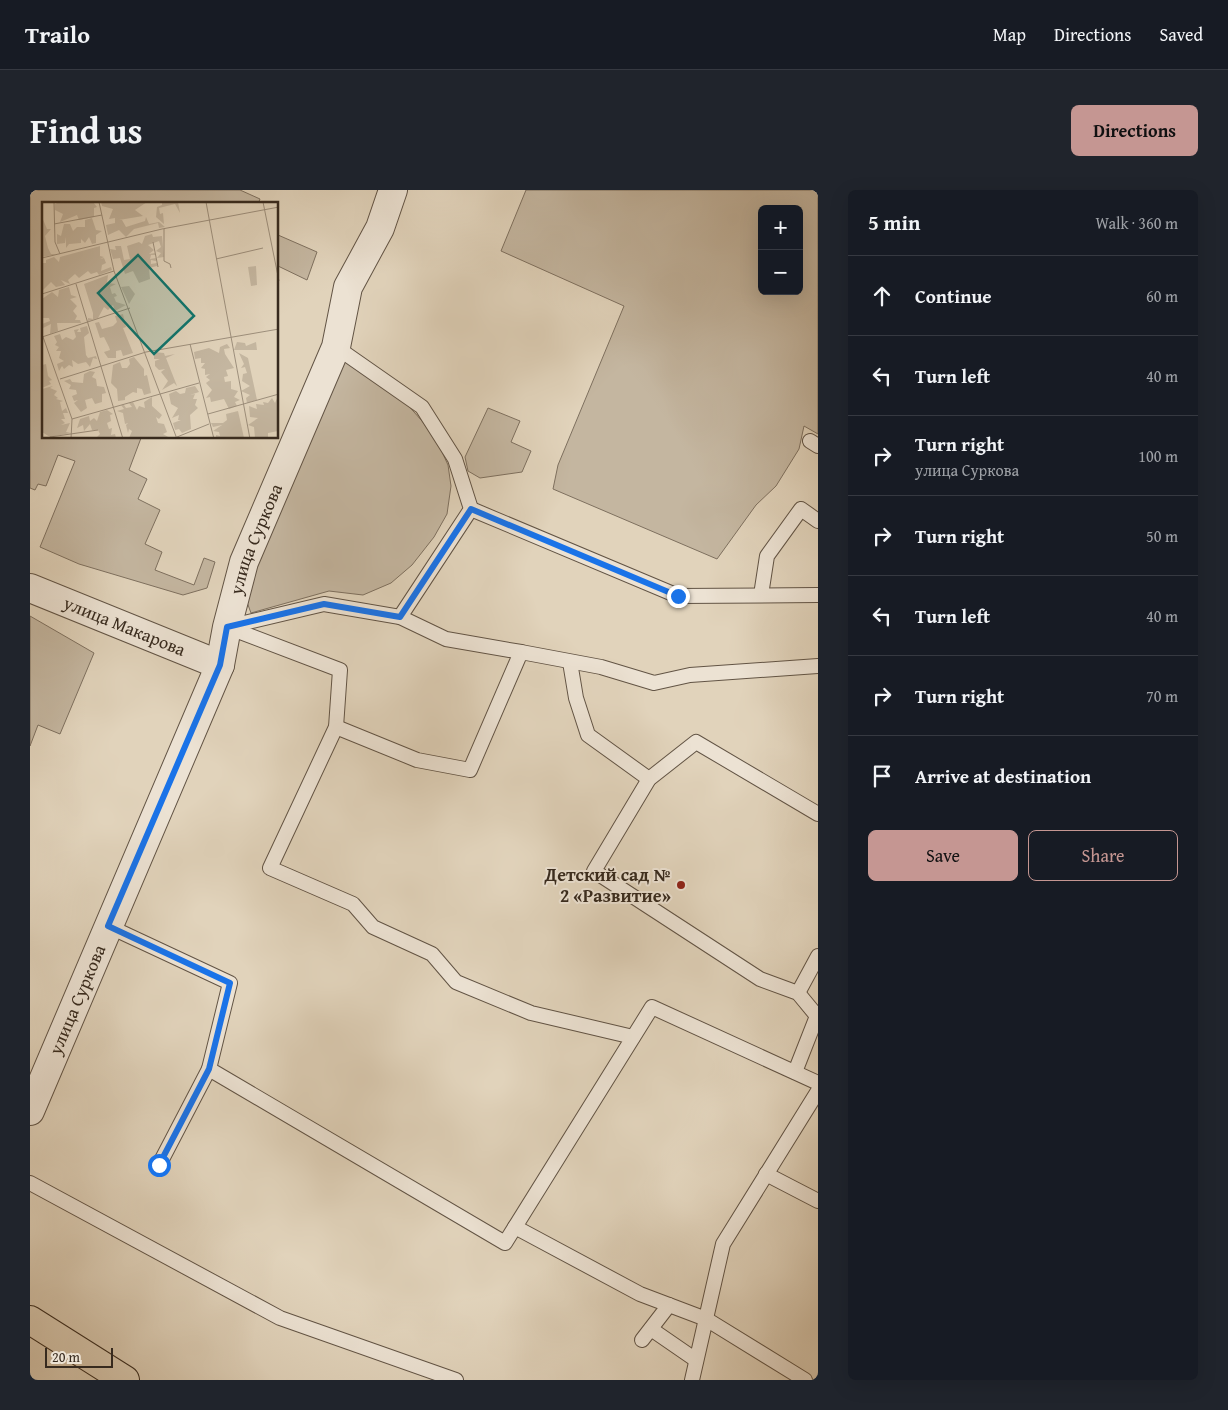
<!DOCTYPE html>
<meta charset="utf-8">
<style>
:root{--surface:#171b24;--page:#20242c;--text:#f1f3f6;--muted:#9ea1a6;--line:#363941;--accent:#c59692}
body{margin:0;font-family:"Gentium Book Plus",serif;background:var(--page);color:var(--text)}
.controls{position:absolute;right:15px;top:15px;display:grid;overflow:hidden;border-radius:8px;box-shadow:0 5px 20px #0002}
.controls button{width:45px;height:45px;display:grid;place-items:center;padding:0;border:0;border-bottom:1px solid var(--line);background:var(--surface);color:var(--text);font:25px sans-serif}
.scale{position:absolute;left:15px;bottom:12px;width:68px;box-sizing:border-box;padding-left:5px;border:2px solid #372a1e;border-top:0;font-size:14px;line-height:18px;white-space:nowrap;color:#372a1e;-webkit-text-stroke:4px #ece2d3;paint-order:stroke}
.stop{position:absolute;width:15px;height:15px;margin:-11px;border:4px solid #1a73e8;border-radius:50%;background:#fff}
.stop.end{background:#1a73e8;border-color:#fff;box-shadow:0 1px 5px #0008}
.list{margin:0;padding:0;list-style:none}
h2{display:flex;justify-content:space-between;align-items:center;height:65px;margin:0;padding:0 20px;font-size:21px}
h2 small{font-size:16px;font-weight:400;color:var(--muted)}
.list li{display:grid;grid-template-columns:32px 1fr auto;gap:15px;align-items:center;box-sizing:border-box;height:80px;padding:0 20px;border-top:1px solid var(--line)}
.list b{display:block;font-size:19px;white-space:nowrap}
.list p{margin:0;font-size:16px;white-space:nowrap;color:var(--muted)}
.list em{font-size:16px;font-style:normal;color:var(--muted)}
.actions{display:flex;gap:10px;padding:15px 20px}
.actions a{flex:1;padding:11px 0;border:1px solid var(--accent);border-radius:8px;text-align:center;font-size:18px;color:var(--accent)}
.actions .main{background:var(--accent);color:#111}
.icon{flex:none;width:28px;height:28px;fill:none;stroke:currentColor;stroke-width:2;stroke-linecap:round;stroke-linejoin:round}
.map{position:relative;flex:none;width:788px;height:1190px;overflow:hidden;border-radius:8px}
header{display:flex;align-items:center;gap:30px;box-sizing:border-box;height:70px;padding:0 25px;background:var(--surface);border-bottom:1px solid var(--line)}
header strong{font-size:24px}
nav{display:flex;gap:28px;margin-inline-start:auto;font-size:18px}
.intro{display:flex;align-items:center;justify-content:space-between;box-sizing:border-box;height:120px;padding:0 30px}
h1{margin:0;font-size:35px}
.button{padding:12px 22px;border-radius:8px;background:var(--accent);color:#111;font-size:18px;font-weight:700}
main{display:flex;gap:30px;padding:0 30px}
aside{flex:1;background:var(--surface);border-radius:8px;box-shadow:0 5px 20px #0002}
.map>svg:first-child{display:block}
.green{fill:#c4b6a0;stroke:#7e705f;fill-rule:evenodd}
.lines{fill:none;stroke-linecap:round;stroke-linejoin:round}
.lane-casing{stroke:#625445;stroke-width:16}
.street-casing{stroke:#625445;stroke-width:30}
.primary-casing{stroke:#372a1e;stroke-width:30}
.lane{stroke:#ece2d3;stroke-width:14}
.street{stroke:#ece2d3;stroke-width:28}
.primary{stroke:#e1d3bb;stroke-width:28}
.route{stroke:#1a73e8;stroke-width:6}
.poi-dot{fill:#8f2418;stroke:#ece2d3;stroke-width:2}
.labels{text-anchor:middle;stroke-width:4;stroke-linejoin:round;paint-order:stroke}
.street-label{font-size:18px;fill:#372a1e;stroke:#ece2d3}
.poi-label{font-size:18px;font-weight:bold;fill:#372a1e;stroke:#ece2d3;text-anchor:end}
.inset-road{fill:none;stroke:#9d8f7c;stroke-width:1}
.view{fill:#0f766e;fill-opacity:0.15;stroke:#0f766e;stroke-width:2.5}
.inset-edge{fill:none;stroke:#372a1e;stroke-width:2.5}
</style>
<header>
<strong>Trailo</strong>
<nav><a>Map</a><a>Directions</a><a>Saved</a></nav>
</header>
<div class="intro"><h1>Find us</h1><a class="button">Directions</a></div>
<main>
<div class="map">
<svg width="788" height="1190" viewBox="0 0 788 1190">
<rect width="100%" height="100%" fill="#e1d3bb"/>
<filter id="stains"><feTurbulence type="fractalNoise" baseFrequency=".004" numOctaves="4"/><feColorMatrix values="0 0 0 0 .2 0 0 0 0 .09 0 0 0 0 .02 0 0 0 .5 -.17"/></filter>
<radialGradient id="worn" r=".72"><stop offset=".6" stop-color="#630" stop-opacity="0"/><stop offset="1" stop-color="#630" stop-opacity=".3"/></radialGradient>
<g class="green">
<path d="M0 0H210L230 9 228 14H14V248H111L99 280 117 289 108 309 130 320 115 354 132 362 125 380 164 395 174 368 185 372 177 398 153 405 49 374 10 357 45 271 28 265 16 296 8 294 5 300 0 298Z"/>
<path d="M496 0H788V244L774 236 769 259 746 296 726 315 687 369 523 299 528 275 594 116 471 61ZM732 19H769V101H732Z"/>
<path d="M248 45 287 62 277 90 248 76Z"/>
<path d="M317 171 376 213 392 231 408 253 418 275 421 296 417 324 404 347 382 375 361 393 333 405 299 401 221 423 214 404 305 174Z"/>
<path d="M458 218 490 231 481 252 501 261 492 282 450 288 438 281 435 267Z"/>
<path d="M0 426 64 463 30 544 8 535 0 556Z"/>
</g>
<g class="lines">
<defs>
<g id="lane">
<path d="M306 157 392 217 425 269 441 319 370 427"/>
<path d="M780 251 788 256"/>
<path d="M441 319 648 406 788 405"/>
<path d="M731 405 737 366 771 319 788 331"/>
<path d="M197 437 310 480 306 537 240 678 323 714 343 737 402 764 426 792 501 823 603 847"/>
<path d="M197 437 294 414 370 427 416 449 491 462"/>
<path d="M540 472 546 508 558 545 619 589"/>
<path d="M306 537 387 570 440 580 491 462 571 477 624 493 660 485 788 476"/>
<path d="M78 736 200 793 179 879 475 1053 622 817 788 893"/>
<path d="M768 803 788 766"/>
<path d="M765 882 787 826 768 803 730 789 564 681 619 589 666 552 788 624"/>
<path d="M129 975 179 879"/>
<path d="M736 984 788 1011"/>
<path d="M0 993 250 1128 426 1190"/>
<path d="M485 1037 610 1104 676 1129 775 1190"/>
<path d="M621 1139 666 1170"/>
<path d="M612 1150 639 1115"/>
<path d="M662 1190 693 1054 788 901"/>
</g>
<g id="street">
<path id="s1" d="M0 398 190 475"/>
<path id="s2" d="M0 921 190 475 197 437 214 372 306 157 318 97 350 38 363 0"/>
</g>
<path id="primary" d="M0 1130 95 1190"/>
</defs>
<use href="#lane" class="lane-casing"/>
<use href="#street" class="street-casing"/>
<use href="#primary" class="primary-casing"/>
<use href="#lane" class="lane"/>
<use href="#street" class="street"/>
<use href="#primary" class="primary"/>
</g>
<g class="lines">
<path class="route" d="M129 975 179 879 200 793 78 736 190 475 197 437 294 414 370 427 441 319 648 406"/>
</g>
<circle class="poi-dot" cx="651" cy="695" r="5"/>
<g class="labels">
<g class="street-label">
<text dy="6" stroke="none"><textPath href="#s2" startOffset="616">улица Суркова</textPath></text>
<text dy="6" stroke="none"><textPath href="#s1" startOffset="102">улица Макарова</textPath></text>
<text dy="6" stroke="none"><textPath href="#s2" startOffset="121">улица Суркова</textPath></text>
</g>
<g class="poi-label">
<text x="641" y="691">Детский сад №<tspan x="641" dy="21">2 «Развитие»</tspan></text>
</g>
</g>
<g transform="translate(12 12)">
<rect width="236" height="236" fill="#e1d3bb"/>
<path d="M17 0H51L55 5 52 6V15L37 18 35 13 18 20 21 12 13 8V2ZM59 0H105L93 8 101 14 77 18H80L84 25 103 19 104 15 107 22 117 20 123 25 117 26 116 21 92 27 84 35 77 28 66 33 64 23 73 21V16L67 17 71 7 60 4ZM120 0H136L138 11 133 2 117 6 118 12 121 11 122 22 114 15 115 5 120 3ZM0 15 5 27H9L3 34 6 46 9 52H15L0 55ZM50 16 54 28 60 29 54 33V41L50 42 47 35 43 41 39 37V41L27 42 24 46V35L23 41 15 42V32L19 34 22 22H28L31 29 35 25H43V18ZM110 32 111 35 120 34 122 55 115 56 119 51 114 49 119 45 117 39 106 43 112 48 107 52 113 51V53H109L108 57 114 56V59L109 58V62L115 61V64L107 66 108 77 97 81 91 69 83 72 78 56 71 57 68 47 74 48 73 44H79L82 58 88 57 85 44 97 40 100 42 103 34ZM58 44V54L62 55 58 57 62 56 64 61 60 63 59 69 69 65 70 68 57 73 55 70 49 72 46 69 37 76 33 72 26 78 28 82 19 78 23 83 14 85 9 80 0 89V61H4V58L12 55 17 60 18 55ZM214 64 215 83 209 84 206 65ZM66 73 65 81 74 82 68 85 70 92 73 91 75 94 72 95 74 100 84 103 73 109 71 103 66 108 62 105 56 116 46 119V116L51 117V111L42 82ZM87 84 93 92 87 102 79 85ZM27 85 29 93 35 95 28 97 35 104 31 109 35 114 33 118H38L39 121H15L16 129 8 132 9 122 1 126 0 122 8 119 7 116H1L0 97 10 90 16 95 17 88ZM81 112 84 125 81 126 91 151 81 154 79 148 74 149V156H66L62 150 68 148 67 145 62 135 58 136 53 121 57 120 60 127 71 124 75 120 73 114ZM45 124 47 131 42 135 44 153 46 156 54 154 55 157 51 156 48 165 44 160 36 162 30 158 31 165 27 163 22 167 20 164 17 169 15 162 22 159 17 156 19 149H14L17 145 13 143 15 140 12 134 18 132 20 138 24 135 31 138 34 135 32 128 37 127 35 130H39L38 126ZM195 140 203 141 204 144 214 140 215 148H192ZM185 142 188 146 182 147 183 152 192 166 184 168 186 174 182 175 183 180 189 179V187L196 189 192 195 198 198 193 200 195 204 187 207 182 197 169 200 168 195 164 196 170 188 164 181 168 178 164 175 168 172 163 173V167L159 166 163 161H159V156L153 157 152 150 167 146 177 151 178 145ZM112 150 122 151 123 154 133 152 124 156 135 184 132 181 120 188 126 179 119 170 123 167 117 168 113 164V159L118 157H112ZM197 151 206 156 215 198 205 201 204 196 208 193 199 189 208 184 200 179 201 172 205 171 203 165 199 166 202 162ZM92 155 102 167V174L105 173 109 191 102 193 100 187 95 186V191L91 190 83 195V198L76 199 75 187 69 181 71 163 78 160 80 166H85L88 162 87 157ZM4 162 6 174 10 178 7 179 9 182 0 186V163ZM48 169 53 170 50 175 54 177 55 184 62 185 64 191 60 192V200L53 202 50 196 43 198 45 206 39 210 32 201 36 198 32 199 30 194 35 192 34 188 27 187 29 183 22 179 28 177 30 180 41 181 42 172ZM11 184 8 186 15 189 12 193 16 196 14 197 21 199 18 200 20 209 24 206 26 211H21L23 217H19L23 221 19 223 28 221 24 230 29 231 8 235 0 230V187ZM153 184 157 190 148 193 153 192 151 197H155L153 203 156 206 148 213 149 227 140 231 137 227 133 228 131 221 139 218H136L137 213 130 216 136 206 129 202 127 192 134 189 138 192 143 191 144 186ZM236 194V229L226 231V236H213L212 225 206 223 216 216 208 215 207 204 215 207 214 202 222 203 221 200 226 201 230 196 233 201ZM110 195V204L120 213 117 217 114 215 116 221 122 222 125 230 121 232 128 236H87L90 229 87 227 86 231 84 223 86 221 83 222 81 211 75 209 82 207 79 203H82L84 206 90 205 87 201 91 200 95 208 97 204 103 206 102 200ZM65 208 71 212 68 213 69 219 65 221 67 227 70 226 69 233 73 232 74 236H54L58 232 56 228H50L48 222 42 229 41 223 35 226 38 217 47 214 48 219 52 216 55 219 58 210ZM196 209 202 236H174V233L178 234 177 230 171 229 180 223 171 225 169 221H181L185 218 184 212Z" fill="#c4b6a0"/>
<path class="inset-road" d="M12 0 13 40 18 52M57 0 72 69 135 237M164 0 208 237M221 0 237 79M12 22 60 13M122 27V59L128 62 129 66M111 40 116 65M0 56 120 27 237 5M174 57 221 46M34 82 81 237M0 92 72 69M0 132 30 217 29 237M0 135 88 106M148 142 172 237M18 177 104 150 237 127M166 212 237 192M30 217 157 181M8 235 56 228M135 235 167 222"/>
<path class="view" d="M96 53 152 114 112 152 56 91Z"/>
<rect width="236" height="236" class="inset-edge"/>
</g>
<rect width="100%" height="100%" filter="url(#stains)"/>
<rect width="100%" height="100%" fill="url(#worn)"/>
</svg>
<div class="controls">
<button>+</button>
<button>−</button>
</div>
<div class="scale">20 m</div>
<div class="stop" style="left:129px;top:975px"></div>
<div class="stop end" style="left:648px;top:406px"></div>
</div>
<aside>
<h2>5 min<small>Walk · 360 m</small></h2>
<ul class="list">
<li><svg class="icon" aria-label="ahead" viewBox="0 0 24 24"><path d="M12 20V5M6 11l6-6 6 6"/></svg><div><b>Continue</b></div><em>60 m</em></li>
<li><svg class="icon" aria-label="left" viewBox="0 0 24 24"><path d="M17 20v-9H6M10 6l-5 5 5 5"/></svg><div><b>Turn left</b></div><em>40 m</em></li>
<li><svg class="icon" aria-label="right" viewBox="0 0 24 24"><path d="M7 20v-9h11M14 6l5 5-5 5"/></svg><div><b>Turn right</b><p>улица Суркова</p></div><em>100 m</em></li>
<li><svg class="icon" aria-label="right" viewBox="0 0 24 24"><path d="M7 20v-9h11M14 6l5 5-5 5"/></svg><div><b>Turn right</b></div><em>50 m</em></li>
<li><svg class="icon" aria-label="left" viewBox="0 0 24 24"><path d="M17 20v-9H6M10 6l-5 5 5 5"/></svg><div><b>Turn left</b></div><em>40 m</em></li>
<li><svg class="icon" aria-label="right" viewBox="0 0 24 24"><path d="M7 20v-9h11M14 6l5 5-5 5"/></svg><div><b>Turn right</b></div><em>70 m</em></li>
<li><svg class="icon" aria-label="arrive" viewBox="0 0 24 24"><path d="M6 21V4h12l-3 4 3 4H6"/></svg><div><b>Arrive at destination</b></div></li>
</ul>
<div class="actions"><a class="main">Save</a><a>Share</a></div>
</aside>
</main>
